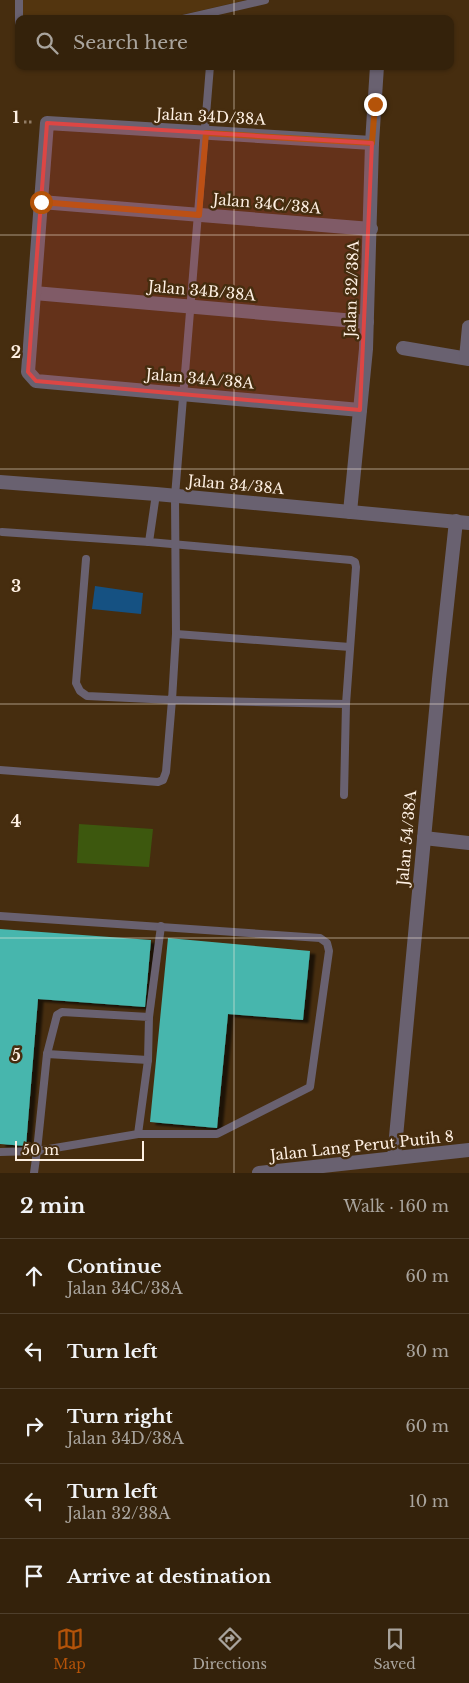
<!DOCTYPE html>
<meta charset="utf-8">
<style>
:root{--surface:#34220b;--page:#3c2a14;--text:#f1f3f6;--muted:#a9a49d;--line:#4e3f2c;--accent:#b45309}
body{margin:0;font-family:"Libre Baskerville",serif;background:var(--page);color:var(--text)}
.scale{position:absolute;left:15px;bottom:12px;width:129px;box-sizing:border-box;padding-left:5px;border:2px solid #fef0e3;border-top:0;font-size:14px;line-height:18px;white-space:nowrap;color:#fef0e3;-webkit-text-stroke:4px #462d0f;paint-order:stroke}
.stop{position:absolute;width:15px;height:15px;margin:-11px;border:4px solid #b45309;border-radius:50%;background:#fff}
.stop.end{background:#b45309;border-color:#fff;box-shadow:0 1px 5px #0008}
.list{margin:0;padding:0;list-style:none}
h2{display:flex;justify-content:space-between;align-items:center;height:65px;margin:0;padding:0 20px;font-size:21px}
h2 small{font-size:16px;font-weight:400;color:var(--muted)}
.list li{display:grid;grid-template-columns:32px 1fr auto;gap:15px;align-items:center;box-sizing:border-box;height:75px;padding:0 20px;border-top:1px solid var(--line)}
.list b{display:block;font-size:19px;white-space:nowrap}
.list p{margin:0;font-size:16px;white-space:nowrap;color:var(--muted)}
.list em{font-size:16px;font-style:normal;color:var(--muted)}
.icon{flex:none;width:28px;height:28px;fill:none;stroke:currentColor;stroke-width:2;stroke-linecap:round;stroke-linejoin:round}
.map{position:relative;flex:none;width:469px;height:1173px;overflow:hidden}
.search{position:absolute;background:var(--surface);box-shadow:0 1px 4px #0004;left:15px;right:15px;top:15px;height:55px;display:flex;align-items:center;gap:12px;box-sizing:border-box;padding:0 18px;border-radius:10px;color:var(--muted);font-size:19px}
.sheet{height:440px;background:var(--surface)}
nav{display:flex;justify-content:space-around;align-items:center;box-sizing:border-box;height:70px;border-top:1px solid var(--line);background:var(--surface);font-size:14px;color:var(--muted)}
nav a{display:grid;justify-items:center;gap:2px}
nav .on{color:var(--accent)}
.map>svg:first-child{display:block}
.built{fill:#53350f}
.green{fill:#3d580e}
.water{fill:#155182}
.building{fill:#47b6ad;filter:url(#shadow)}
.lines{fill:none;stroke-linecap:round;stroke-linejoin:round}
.path{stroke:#917d66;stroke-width:3;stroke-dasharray:2.5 2.5;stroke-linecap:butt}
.service{stroke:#696170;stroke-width:8}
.minor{stroke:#696170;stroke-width:14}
.route{stroke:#b45309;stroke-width:6}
.marked{fill:#dc4644;fill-opacity:0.2;stroke:#dc4644;stroke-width:4;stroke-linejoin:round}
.grid{fill:none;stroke:#fef0e3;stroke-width:1;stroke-opacity:0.55}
.labels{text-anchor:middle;stroke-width:5;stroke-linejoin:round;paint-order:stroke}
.street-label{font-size:15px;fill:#fef0e3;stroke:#462d0f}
.grid-label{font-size:16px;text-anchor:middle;font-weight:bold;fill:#fef0e3;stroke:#462d0f;stroke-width:5;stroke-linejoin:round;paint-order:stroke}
</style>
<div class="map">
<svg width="469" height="1173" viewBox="0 0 469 1173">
<defs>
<filter id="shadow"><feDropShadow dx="5.5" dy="3" stdDeviation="1" flood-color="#0009"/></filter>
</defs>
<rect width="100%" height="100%" fill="#462d0f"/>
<path class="built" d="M23 0H246L164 19H23Z"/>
<path class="green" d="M79 824 153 829 149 867 77 863Z"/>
<path class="water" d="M95 586 143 593 141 614 92 609Z"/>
<g class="building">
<path d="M0 929 151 940 145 1007 38 999 26 1146 0 1144Z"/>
<path d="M168 938 310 951 303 1020 228 1014 217 1128 150 1122Z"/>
</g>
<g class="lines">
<path class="path" d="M24 122H34"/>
<g class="service">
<path d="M183 19 265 0"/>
<path d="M19 38V0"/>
<path d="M156 494 149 542 351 560 355 562 356 567 346 704 344 795"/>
<path d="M2 532 149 542"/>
<path d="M86 559 76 683 80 691 87 696 172 700 176 634 175 496 210 66"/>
<path d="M176 634 350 647"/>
<path d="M0 770 158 782 163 780 166 772 172 700 346 704"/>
<path d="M0 916 320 938 327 943 329 951 310 1087 217 1134H138L37 1151 47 1054 57 1015 62 1012 149 1017 148 1060 138 1134"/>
<path d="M149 1017 161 926"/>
<path d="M47 1054 148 1060"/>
<path d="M0 1152 37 1151 34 1173"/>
</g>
<g class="minor">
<path d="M41 202 371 229"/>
<path d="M34 293 367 322"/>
<path d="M403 348 469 359"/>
<path d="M466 358 469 327"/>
<path d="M360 410 36 381 28 372 47 123 372 143"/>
<path d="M0 482 156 494 469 523"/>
<path d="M350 512 366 349 372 143 377 66"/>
<path d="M424 838 469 843"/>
<path d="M394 1158 439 679 456 521"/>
<path d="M259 1173 469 1150"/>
</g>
</g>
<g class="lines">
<path class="route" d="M41 202 199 215 206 133 372 143 375 104"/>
</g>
<path class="marked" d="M47 123 372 143 360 410 36 381 28 372Z"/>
<path class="grid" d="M234 0V19M234 66V1173M0 235H469M0 469H469M0 704H469M0 938H469"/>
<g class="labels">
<g class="street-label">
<text transform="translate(211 117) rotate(3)" y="5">Jalan 34D/38A</text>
<text transform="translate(267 204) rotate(5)" y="5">Jalan 34C/38A</text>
<text transform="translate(352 289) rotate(-88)" y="5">Jalan 32/38A</text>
<text transform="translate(202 291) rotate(5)" y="5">Jalan 34B/38A</text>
<text transform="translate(200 379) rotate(5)" y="5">Jalan 34A/38A</text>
<text transform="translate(236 485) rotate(5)" y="5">Jalan 34/38A</text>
<text transform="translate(407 838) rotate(-85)" y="5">Jalan 54/38A</text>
<text transform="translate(362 1146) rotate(-6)" y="5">Jalan Lang Perut Putih 8</text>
</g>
</g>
<g class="grid-label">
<text x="16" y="123">1</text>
<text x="16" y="358">2</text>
<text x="16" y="592">3</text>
<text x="16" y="827">4</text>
<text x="16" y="1061">5</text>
</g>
</svg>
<div class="scale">50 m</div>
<div class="stop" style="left:41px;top:202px"></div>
<div class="stop end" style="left:375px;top:104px"></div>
<div class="search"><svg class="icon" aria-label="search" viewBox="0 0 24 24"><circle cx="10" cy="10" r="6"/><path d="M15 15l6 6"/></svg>Search here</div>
</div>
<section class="sheet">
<h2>2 min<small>Walk · 160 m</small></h2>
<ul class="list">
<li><svg class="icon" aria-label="ahead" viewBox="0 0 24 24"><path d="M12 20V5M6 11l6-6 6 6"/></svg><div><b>Continue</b><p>Jalan 34C/38A</p></div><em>60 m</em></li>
<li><svg class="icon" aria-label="left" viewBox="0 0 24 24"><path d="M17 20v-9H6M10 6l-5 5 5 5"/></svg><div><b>Turn left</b></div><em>30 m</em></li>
<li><svg class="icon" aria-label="right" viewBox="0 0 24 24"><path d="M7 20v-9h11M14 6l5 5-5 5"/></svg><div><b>Turn right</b><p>Jalan 34D/38A</p></div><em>60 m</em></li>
<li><svg class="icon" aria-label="left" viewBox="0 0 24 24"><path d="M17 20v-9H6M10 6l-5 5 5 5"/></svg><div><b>Turn left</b><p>Jalan 32/38A</p></div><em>10 m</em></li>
<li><svg class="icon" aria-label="arrive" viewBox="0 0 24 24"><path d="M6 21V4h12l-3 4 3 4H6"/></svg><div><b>Arrive at destination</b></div></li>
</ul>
</section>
<nav>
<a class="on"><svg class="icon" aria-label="map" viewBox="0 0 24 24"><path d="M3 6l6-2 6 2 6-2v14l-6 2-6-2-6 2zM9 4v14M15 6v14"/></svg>Map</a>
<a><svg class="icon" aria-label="directions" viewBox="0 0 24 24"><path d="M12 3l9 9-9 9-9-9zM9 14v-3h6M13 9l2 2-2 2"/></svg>Directions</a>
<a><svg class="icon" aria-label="saved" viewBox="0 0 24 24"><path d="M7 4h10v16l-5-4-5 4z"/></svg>Saved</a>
</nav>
